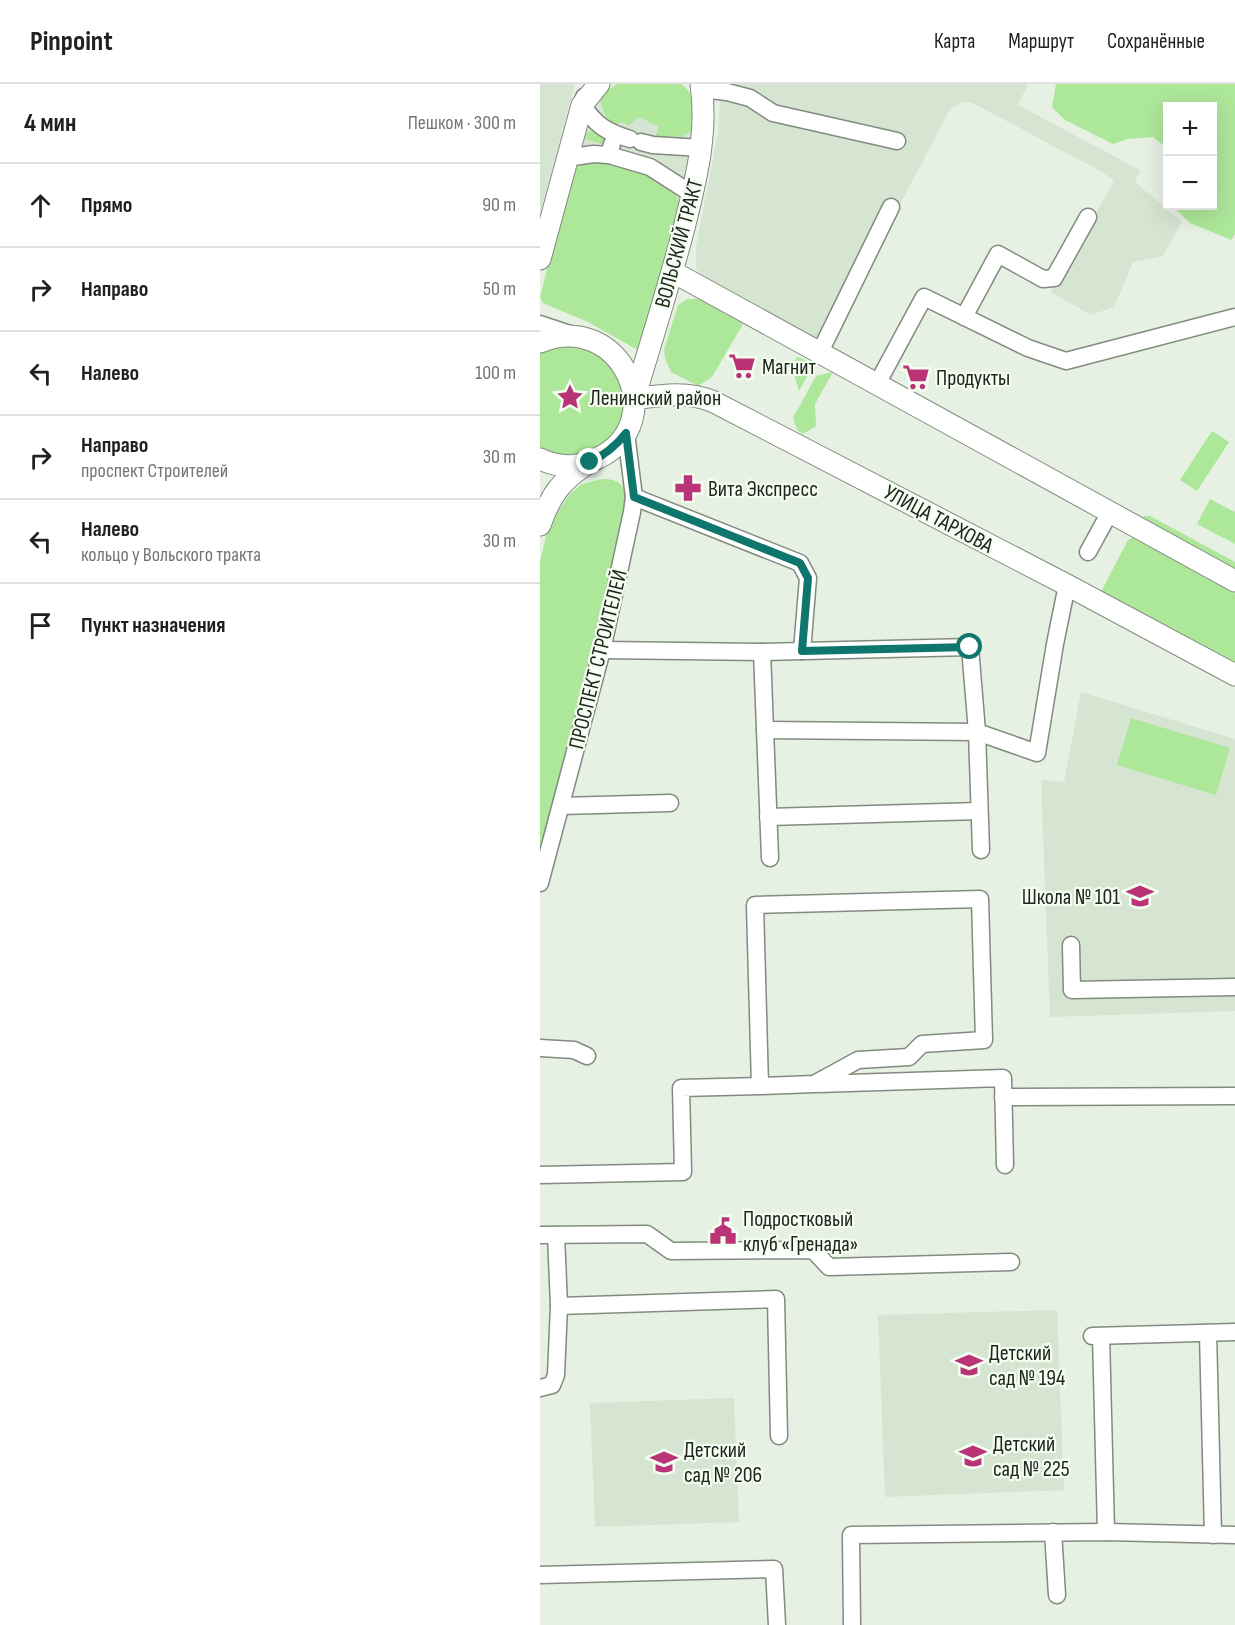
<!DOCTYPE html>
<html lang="ru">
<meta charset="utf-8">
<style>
:root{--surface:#fff;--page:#f2f2f2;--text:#202124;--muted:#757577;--line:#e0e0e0}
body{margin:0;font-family:"Sofia Sans Condensed",sans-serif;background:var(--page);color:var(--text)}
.controls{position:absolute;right:18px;top:18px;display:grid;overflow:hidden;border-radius:0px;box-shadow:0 6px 24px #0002}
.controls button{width:54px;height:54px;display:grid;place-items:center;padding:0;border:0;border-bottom:2px solid var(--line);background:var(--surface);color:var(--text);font:30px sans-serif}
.stop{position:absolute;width:18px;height:18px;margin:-14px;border:4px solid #0f766e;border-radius:50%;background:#fff}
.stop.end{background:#0f766e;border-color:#fff;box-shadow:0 2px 6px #0008}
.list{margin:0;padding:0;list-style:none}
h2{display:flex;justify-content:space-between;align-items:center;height:78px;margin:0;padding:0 24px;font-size:26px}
h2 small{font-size:20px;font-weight:400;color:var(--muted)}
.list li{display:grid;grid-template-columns:39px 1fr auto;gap:18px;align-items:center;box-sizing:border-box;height:84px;padding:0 24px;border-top:2px solid var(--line)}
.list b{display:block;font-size:22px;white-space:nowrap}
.list p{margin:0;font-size:20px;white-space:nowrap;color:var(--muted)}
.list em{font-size:20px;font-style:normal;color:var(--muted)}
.icon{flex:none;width:33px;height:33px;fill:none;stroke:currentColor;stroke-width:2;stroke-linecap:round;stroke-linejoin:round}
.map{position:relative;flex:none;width:695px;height:1541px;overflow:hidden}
header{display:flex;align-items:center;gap:36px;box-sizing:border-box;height:84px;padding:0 30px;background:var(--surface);border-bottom:2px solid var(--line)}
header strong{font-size:28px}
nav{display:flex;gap:33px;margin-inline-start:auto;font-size:21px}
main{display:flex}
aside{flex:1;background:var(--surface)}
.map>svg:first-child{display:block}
.built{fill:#d6e5d1}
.green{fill:#ade79a}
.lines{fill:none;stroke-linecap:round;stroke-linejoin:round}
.minor-casing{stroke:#818b7f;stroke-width:19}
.major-casing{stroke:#818b7f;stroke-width:23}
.minor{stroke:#fff;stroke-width:16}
.major{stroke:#fff;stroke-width:21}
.route{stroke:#0f766e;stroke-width:8}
.labels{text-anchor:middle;stroke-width:4.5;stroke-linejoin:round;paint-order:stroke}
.street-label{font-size:22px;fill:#212520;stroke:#f3fef0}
.poi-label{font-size:22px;fill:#212520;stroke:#f3fef0;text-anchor:start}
</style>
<header>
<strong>Pinpoint</strong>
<nav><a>Карта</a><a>Маршрут</a><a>Сохранённые</a></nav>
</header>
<main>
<aside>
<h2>4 мин<small>Пешком · 300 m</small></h2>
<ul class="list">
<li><svg class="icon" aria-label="ahead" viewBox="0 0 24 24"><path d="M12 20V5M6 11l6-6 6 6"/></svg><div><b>Прямо</b></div><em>90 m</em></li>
<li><svg class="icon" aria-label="right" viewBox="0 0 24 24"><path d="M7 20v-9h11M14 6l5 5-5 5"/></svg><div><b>Направо</b></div><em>50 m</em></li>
<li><svg class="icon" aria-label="left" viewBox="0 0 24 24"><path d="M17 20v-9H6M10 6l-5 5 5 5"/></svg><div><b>Налево</b></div><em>100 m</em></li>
<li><svg class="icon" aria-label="right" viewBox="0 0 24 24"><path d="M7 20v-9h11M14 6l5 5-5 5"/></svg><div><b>Направо</b><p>проспект Строителей</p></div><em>30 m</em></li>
<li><svg class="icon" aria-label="left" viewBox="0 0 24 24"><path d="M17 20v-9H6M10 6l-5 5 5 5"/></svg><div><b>Налево</b><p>кольцо у Вольского тракта</p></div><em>30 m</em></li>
<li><svg class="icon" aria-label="arrive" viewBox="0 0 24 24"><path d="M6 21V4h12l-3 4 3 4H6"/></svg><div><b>Пункт назначения</b></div></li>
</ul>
</aside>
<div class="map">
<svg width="695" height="1541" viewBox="0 0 695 1541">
<rect width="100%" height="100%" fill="#e6f0e3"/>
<g class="built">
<path d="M0 0H35L0 130Z"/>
<path d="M176 0H488L478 21 600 86 595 98 642 138 623 172 593 178 574 223 551 231 511 208 574 97 562 88 431 18 421 19 410 25 285 263 160 191 156 184V163L178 49 180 19Z"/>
<path d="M60 17 81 35 94 31 159 38 141 121 32 88 51 30Z"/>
<path d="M541 608 695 655V927L510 933 501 696 524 698Z"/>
<path d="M517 1226 524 1406 345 1413 338 1231Z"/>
<path d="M194 1314 199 1438 55 1443 50 1319Z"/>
</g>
<g class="green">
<path d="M77 0H141C156 11 155 24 157 41L150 48 131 58 119 56 116 51 119 42C111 40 107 36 99 33L89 41 81 38 74 42 68 38 60 17 68 6Z"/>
<path d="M516 0H695V150L691 156 650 139 632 122H672V22H628L627 64 613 53 588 55 573 60 525 36 512 23Z"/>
<path d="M50 47 67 52 65 61 46 55 45 50Z"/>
<path d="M67 76C94 85 129 92 141 121L101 264 96 265 48 238 3 219 0 213 32 88 42 80Z"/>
<path d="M147 215H159L203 240 172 293 158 302 131 288 125 274 124 265 138 221Z"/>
<path d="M24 260C33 262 43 262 51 265 64 270 75 284 79 295 91 331 80 356 44 369 29 374 14 374 0 365V268L9 264Z"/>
<path d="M258 273 272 279 273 282 259 307 251 280Z"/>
<path d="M293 288 275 320 276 342 263 350 257 346 253 334 276 292Z"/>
<path d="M672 347 689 358 657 407 640 396Z"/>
<path d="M62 395C83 395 86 404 85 423L55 565 0 774V477L9 440 30 410 42 400Z"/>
<path d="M670 415 695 428V460L657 440Z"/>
<path d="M604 432H610L695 478V487L601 436Z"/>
<path d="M593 453 695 508V581L561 508 588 456Z"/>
<path d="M591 634 690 664 676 711 577 681Z"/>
</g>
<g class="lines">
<defs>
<g id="minor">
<path d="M162 5 187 8 210 14 233 29 357 57"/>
<path d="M44 13 42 21C56 41 66 48 90 55"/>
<path d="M101 58 113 61 161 64"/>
<path d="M69 71 110 83 152 110"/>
<path d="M27 74 53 70 69 71 72 60"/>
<path d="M424 233 458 170 503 195 514 194 548 133"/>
<path d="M0 240 33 251"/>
<path d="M280 268 351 123"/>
<path d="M337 300 384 213 488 264 526 277 695 233"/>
<path d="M94 413 260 479 268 494 262 567"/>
<path d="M548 468 570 428"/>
<path d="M62 566 222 568 430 563 437 648 441 766"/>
<path d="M222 568 230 774"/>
<path d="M225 646 437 648 497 669 515 560 527 501"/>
<path d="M21 722 130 719"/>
<path d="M228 733 439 727"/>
<path d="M0 799 62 566 92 428 94 413 86 349"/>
<path d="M531 861 532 906 695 903"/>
<path d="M0 964 34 966 47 972"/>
<path d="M278 1000 463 994 465 1081"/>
<path d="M463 1013 695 1012"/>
<path d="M0 1091 143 1088 141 1004 220 1002 215 821 440 815 444 956 382 960 369 973 318 976 274 1000 220 1002"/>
<path d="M0 1151 107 1150 131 1167 273 1166 289 1183 471 1178"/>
<path d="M19 1222 236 1215 239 1352"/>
<path d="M668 1249 673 1451"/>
<path d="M552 1252 695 1248"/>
<path d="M561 1252 566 1448"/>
<path d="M0 1304 12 1301 16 1291 19 1222 16 1151"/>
<path d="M513 1448 517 1511"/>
<path d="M0 1491 234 1485 237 1541"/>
<path d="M312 1541 311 1451 566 1448 695 1451"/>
</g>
<g id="major">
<path d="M161 0C168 49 156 96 144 144 129 202 111 258 94 315 123 311 147 307 174 318L527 501 695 591"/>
<path d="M0 175 42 21 59 0"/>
<path d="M133 188 695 497"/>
<path d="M0 258C80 225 133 338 58 374 39 384 19 384 0 375"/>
<path d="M0 441C11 410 21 397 48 379"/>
</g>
</defs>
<use href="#minor" class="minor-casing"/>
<use href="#major" class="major-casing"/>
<use href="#minor" class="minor"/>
<use href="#major" class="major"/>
</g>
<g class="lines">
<path class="route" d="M50 378C65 371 75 363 86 349L94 413 260 479 268 494 262 567 430 563"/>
</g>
<defs>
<symbol id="supermarket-bare" viewBox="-9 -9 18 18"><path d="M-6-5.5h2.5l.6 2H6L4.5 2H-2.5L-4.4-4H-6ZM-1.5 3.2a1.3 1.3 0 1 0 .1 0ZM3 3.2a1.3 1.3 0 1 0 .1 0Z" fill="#b93376" stroke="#f3fef0" stroke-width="2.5" paint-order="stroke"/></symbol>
<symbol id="sight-bare" viewBox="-9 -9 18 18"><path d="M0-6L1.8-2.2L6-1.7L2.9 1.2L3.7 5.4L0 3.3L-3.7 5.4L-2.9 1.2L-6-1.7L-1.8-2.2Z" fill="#b93376" stroke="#f3fef0" stroke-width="2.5" paint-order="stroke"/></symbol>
<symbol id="pharmacy-bare" viewBox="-9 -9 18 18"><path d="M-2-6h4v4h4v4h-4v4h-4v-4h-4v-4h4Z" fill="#b93376" stroke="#f3fef0" stroke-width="2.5" paint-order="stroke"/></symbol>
<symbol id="school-bare" viewBox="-9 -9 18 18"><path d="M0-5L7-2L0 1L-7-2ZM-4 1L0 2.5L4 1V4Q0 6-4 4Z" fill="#b93376" stroke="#f3fef0" stroke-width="2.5" paint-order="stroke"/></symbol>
<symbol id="civic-bare" viewBox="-9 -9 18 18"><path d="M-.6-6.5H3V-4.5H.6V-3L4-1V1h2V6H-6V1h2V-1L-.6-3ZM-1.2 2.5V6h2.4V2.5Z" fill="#b93376" stroke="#f3fef0" stroke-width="2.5" paint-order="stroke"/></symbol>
</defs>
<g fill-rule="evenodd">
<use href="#supermarket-bare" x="183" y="263" width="38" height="38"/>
<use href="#supermarket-bare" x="357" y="274" width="38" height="38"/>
<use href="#sight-bare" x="11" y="294" width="38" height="38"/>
<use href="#pharmacy-bare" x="129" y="385" width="38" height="38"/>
<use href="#school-bare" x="581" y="793" width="38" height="38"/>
<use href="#civic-bare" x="164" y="1128" width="38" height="38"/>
<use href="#school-bare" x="410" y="1262" width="38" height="38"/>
<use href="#school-bare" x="414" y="1353" width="38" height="38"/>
<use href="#school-bare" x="105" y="1359" width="38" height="38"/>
</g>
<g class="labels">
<g class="street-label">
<text transform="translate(138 159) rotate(-75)" y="8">ВОЛЬСКИЙ ТРАКТ</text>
<text transform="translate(399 434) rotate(28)" y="8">УЛИЦА ТАРХОВА</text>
<text transform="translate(57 575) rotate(-76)" y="8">ПРОСПЕКТ СТРОИТЕЛЕЙ</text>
</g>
<g class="poi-label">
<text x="222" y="290">Магнит</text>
<text x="396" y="301">Продукты</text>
<text x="50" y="321">Ленинский район</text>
<text x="168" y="412">Вита Экспресс</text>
<text x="580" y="820" text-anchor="end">Школа № 101</text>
<text x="203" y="1142">Подростковый<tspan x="203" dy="25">клуб «Гренада»</tspan></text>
<text x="449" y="1276">Детский<tspan x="449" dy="25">сад № 194</tspan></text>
<text x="453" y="1367">Детский<tspan x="453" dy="25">сад № 225</tspan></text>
<text x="144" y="1373">Детский<tspan x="144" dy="25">сад № 206</tspan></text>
</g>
</g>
</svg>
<div class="controls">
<button>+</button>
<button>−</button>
</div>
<div class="stop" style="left:430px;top:563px"></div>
<div class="stop end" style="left:50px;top:378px"></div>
</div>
</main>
